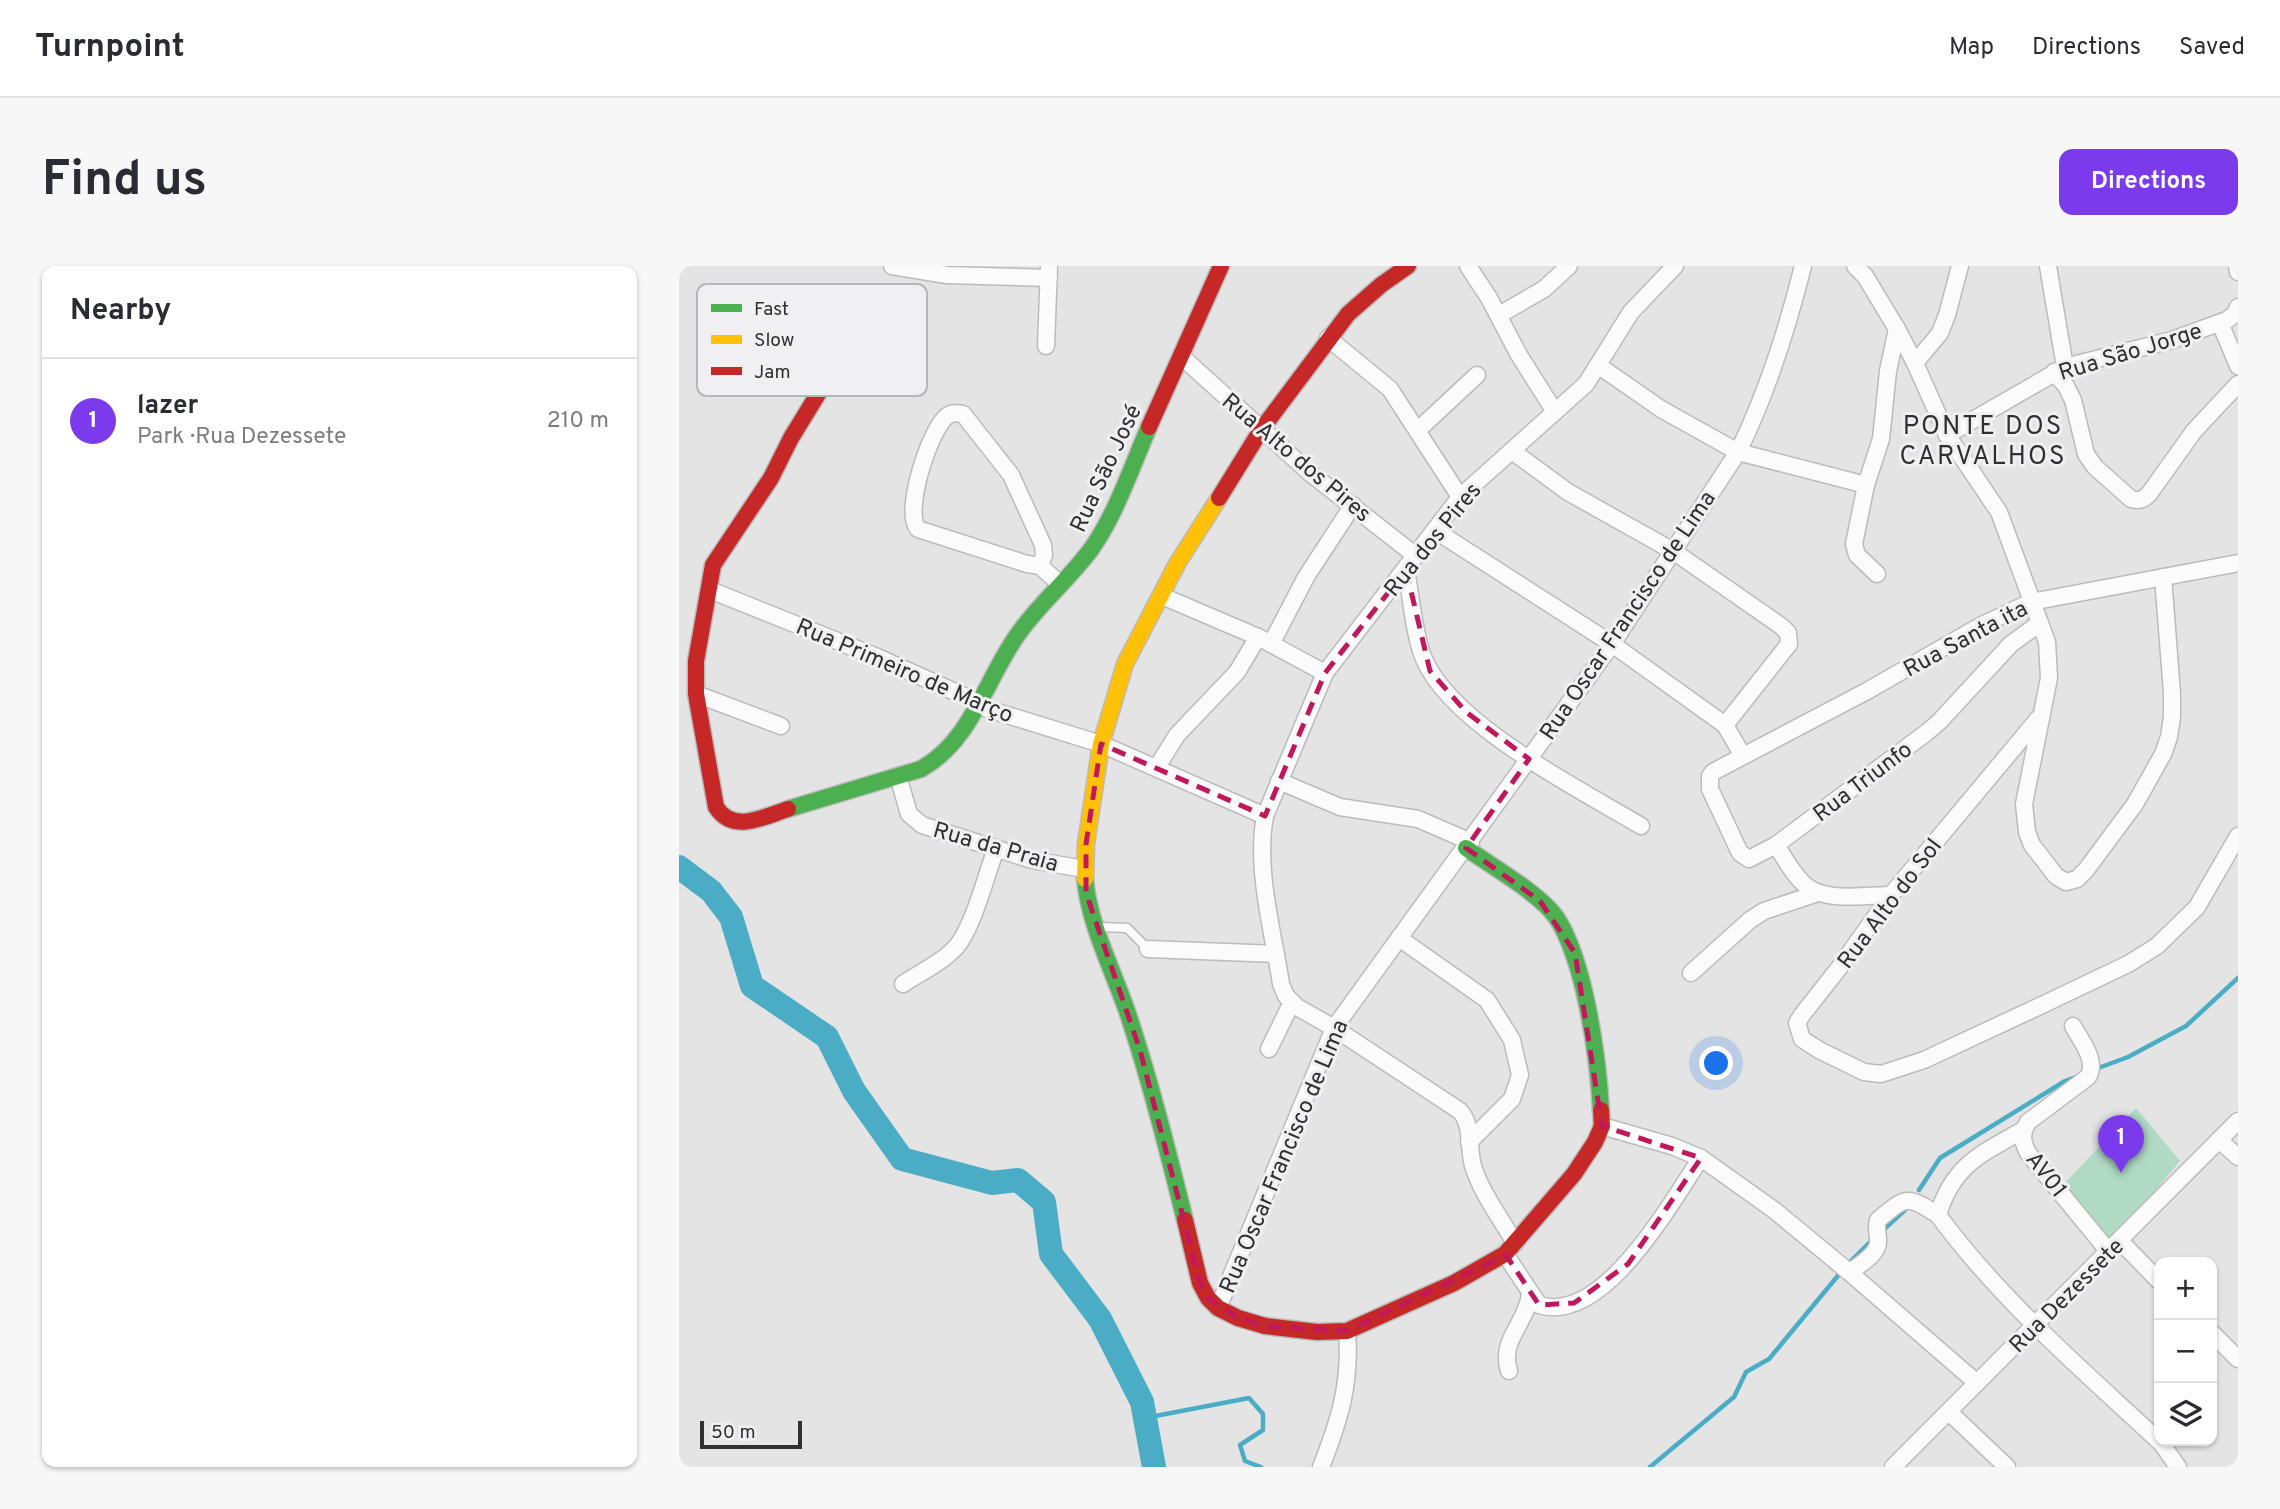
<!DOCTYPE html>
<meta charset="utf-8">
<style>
:root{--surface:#fff;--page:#f7f7f7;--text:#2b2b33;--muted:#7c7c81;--line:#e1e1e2;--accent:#7c3aed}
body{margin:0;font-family:Overpass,sans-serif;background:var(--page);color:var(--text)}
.controls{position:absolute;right:21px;bottom:21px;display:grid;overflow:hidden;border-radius:14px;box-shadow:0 2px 5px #0004}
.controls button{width:63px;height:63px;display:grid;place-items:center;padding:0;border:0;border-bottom:2px solid var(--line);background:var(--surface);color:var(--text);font:35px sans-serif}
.scale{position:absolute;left:21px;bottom:18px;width:102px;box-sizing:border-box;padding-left:7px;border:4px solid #2f3030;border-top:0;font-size:19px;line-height:24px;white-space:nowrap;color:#2f3030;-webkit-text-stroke:5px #f0f0f2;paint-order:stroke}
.you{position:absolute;left:1038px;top:798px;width:24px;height:24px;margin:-18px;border:5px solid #fff;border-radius:50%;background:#1a73e8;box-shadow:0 0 0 10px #1a73e833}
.badge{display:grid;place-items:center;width:46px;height:46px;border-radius:50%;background:var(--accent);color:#fff;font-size:23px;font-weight:700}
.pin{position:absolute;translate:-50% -58px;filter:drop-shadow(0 2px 4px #0008)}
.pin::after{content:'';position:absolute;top:37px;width:24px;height:21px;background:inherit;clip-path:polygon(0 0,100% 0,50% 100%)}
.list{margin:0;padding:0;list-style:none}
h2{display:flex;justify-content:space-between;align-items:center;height:91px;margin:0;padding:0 28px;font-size:30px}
h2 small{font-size:23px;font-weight:400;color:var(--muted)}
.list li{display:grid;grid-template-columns:46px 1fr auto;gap:21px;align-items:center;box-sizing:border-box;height:126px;padding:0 28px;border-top:2px solid var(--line)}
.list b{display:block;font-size:26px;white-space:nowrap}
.list p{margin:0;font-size:23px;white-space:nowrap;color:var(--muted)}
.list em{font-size:23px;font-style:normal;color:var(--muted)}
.icon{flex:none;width:38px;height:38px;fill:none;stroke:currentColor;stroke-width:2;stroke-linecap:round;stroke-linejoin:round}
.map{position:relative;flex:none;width:1559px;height:1201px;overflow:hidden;border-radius:14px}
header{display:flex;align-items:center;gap:42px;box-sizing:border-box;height:98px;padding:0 35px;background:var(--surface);border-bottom:2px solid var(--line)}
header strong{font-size:33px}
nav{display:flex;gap:38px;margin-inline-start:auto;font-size:24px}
.intro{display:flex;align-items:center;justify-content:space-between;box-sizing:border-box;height:168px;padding:0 42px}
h1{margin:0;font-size:49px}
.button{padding:18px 32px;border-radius:14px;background:var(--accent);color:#fff;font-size:24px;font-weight:700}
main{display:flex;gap:42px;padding:0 42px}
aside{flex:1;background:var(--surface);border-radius:14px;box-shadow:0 2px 5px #0004}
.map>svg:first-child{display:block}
.green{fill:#b1dac5}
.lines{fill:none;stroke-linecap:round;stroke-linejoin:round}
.stream{stroke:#4badc5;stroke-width:4.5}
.river{stroke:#4badc5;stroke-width:24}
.lane-casing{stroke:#bbb;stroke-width:11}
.street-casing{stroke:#bbb;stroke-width:19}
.fast-casing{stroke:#bbb;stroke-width:19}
.slow-casing{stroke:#bbb;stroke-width:19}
.jam-casing{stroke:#bbb;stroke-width:19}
.lane{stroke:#fbfbfb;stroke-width:8}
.street{stroke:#fbfbfb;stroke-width:16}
.fast{stroke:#4caf50;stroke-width:16}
.slow{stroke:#ffc107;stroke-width:16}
.jam{stroke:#c62828;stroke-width:16}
.marked{fill:none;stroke:#c2185b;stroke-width:5;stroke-dasharray:14 9;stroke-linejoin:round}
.labels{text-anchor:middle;stroke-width:6;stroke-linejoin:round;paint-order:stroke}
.street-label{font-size:23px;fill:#2f3030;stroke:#f0f0f2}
.quarter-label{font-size:26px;letter-spacing:2px;fill:#2f3030;stroke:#f0f0f2}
.key{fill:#f0f0f2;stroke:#b6b6b8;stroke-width:2}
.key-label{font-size:19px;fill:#2f3030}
</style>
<header>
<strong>Turnpoint</strong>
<nav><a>Map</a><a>Directions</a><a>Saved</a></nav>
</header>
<div class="intro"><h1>Find us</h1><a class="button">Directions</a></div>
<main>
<aside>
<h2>Nearby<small></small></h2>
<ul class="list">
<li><span class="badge">1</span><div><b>lazer</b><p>Park · Rua Dezessete</p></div><em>210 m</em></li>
</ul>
</aside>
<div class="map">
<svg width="1559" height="1201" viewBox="0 0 1559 1201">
<rect width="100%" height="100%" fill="#e4e4e4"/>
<path class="green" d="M1457 842 1501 895 1430 980 1383 920Z"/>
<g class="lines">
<g class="stream">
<path d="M1414 804 1449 791 1507 760 1559 712"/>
<path d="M1240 924 1261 892 1386 815 1400 810"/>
<path d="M1203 965 1226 944"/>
<path d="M1168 999 1194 973"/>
<path d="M466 1152 570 1132 584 1148V1164L561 1179 566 1195 582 1201"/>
<path d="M971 1201 1055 1131 1067 1106 1090 1093 1162 1006"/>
</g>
<path class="river" d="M0 601 32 625 52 651 73 720 148 771 175 825 223 893 313 917 339 914 365 936 372 988 421 1053 463 1136 475 1201"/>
<defs>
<path id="lane" d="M421 661 448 662 469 683"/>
<g id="street">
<path d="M213 0 268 9 370 12"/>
<path d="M789 0 810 32 840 89 876 146"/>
<path d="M1176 0 1186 10 1218 63 1236 97 1268 169 1320 246 1361 357 1368 376 1370 412 1345 538 1348 566 1353 579 1377 610 1387 616 1398 613 1407 604 1456 538 1484 488 1490 471 1493 451V427L1484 311"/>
<path d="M1369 0 1386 101"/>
<path d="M1558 0 1559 6"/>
<path d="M820 49 865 23 890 0"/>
<path d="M1541 57 1559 100"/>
<path d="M649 72 711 123 781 231"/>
<path d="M367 80 370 0"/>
<path d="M502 90 631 207 737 290"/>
<path d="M1236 97 1261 67 1268 49 1281 0"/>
<path d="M920 100 982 143 1059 186 1187 219 1202 173 1209 105 1218 63"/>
<path d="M1375 106 1387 120 1394 134 1407 188 1416 201 1452 233C1460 235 1464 234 1470 228L1515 165 1559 118"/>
<path d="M739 164 798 109"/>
<path d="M1268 169 1386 101 1493 74 1548 54 1556 48 1559 41"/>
<path d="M833 185 889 226 994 285 1102 360 1109 367 1110 378 1046 459"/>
<path d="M1187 219 1175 278 1178 289 1198 308"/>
<path d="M757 265 933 378 1046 459 1064 490"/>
<path d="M361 300 365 289 364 279 332 209 284 148C279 147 273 146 268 150 251 163 224 245 239 263L348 298 361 300 381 318"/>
<path d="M727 304C732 329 735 370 745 393 773 459 900 523 962 560"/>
<path d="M31 324 198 391 294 434 299 440 422 478 586 550"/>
<path d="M483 330 579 371 646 407"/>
<path d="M1361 357 1332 378 1260 456 1247 467 1097 579 1070 593 1061 587 1031 523V510L1034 506 1188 425 1303 359 1352 336 1559 297"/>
<path d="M592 378 627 311 674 239"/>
<path d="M17 428 102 460"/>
<path d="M1359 453 1212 629 1160 702 1123 749 1118 757 1123 773 1140 784 1185 806 1202 808 1245 794 1363 739 1449 698 1478 680 1518 641 1559 570"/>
<path d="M478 501 498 469 558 406 579 371"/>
<path d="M219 510 230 548 243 559 353 594 405 603"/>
<path d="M600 515 661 541 739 553 792 576"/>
<path d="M1097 579C1105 591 1112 605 1122 615 1141 638 1186 629 1212 629"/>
<path d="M720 672 808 734 833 774 841 809 833 833 790 876"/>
<path d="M469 683 597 688"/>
<path d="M1012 707 1071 654 1085 645 1139 627"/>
<path d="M224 718C242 706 264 696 278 680 295 659 307 609 317 583"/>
<path d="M1394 760C1402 775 1419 795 1409 811L1349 856C1342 868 1343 875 1349 887L1430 986"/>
<path d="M590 783 613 736"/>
<path d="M923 860 993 880 1022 892 1095 944 1170 1006 1298 1117"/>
<path d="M1344 864C1302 888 1274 899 1259 949 1322 1035 1406 1106 1483 1178L1499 1201"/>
<path d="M1540 874 1559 891"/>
<path d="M1441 975 1480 1015"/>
<path d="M836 977C822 953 804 929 795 903 788 884 795 861 781 845L655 762 618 741 607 730 602 718C594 665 576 603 586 550L646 407 781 231 907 118 952 46 996 0"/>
<path d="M826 988 860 1039C925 1059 992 936 1022 892"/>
<path d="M1171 1006C1180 999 1198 989 1199 977 1200 969 1196 962 1199 954 1227 930 1228 929 1259 949"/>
<path d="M539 1042 655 762 933 378 1059 186C1088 127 1108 64 1124 0"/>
<path d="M1533 1067 1559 1093"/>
<path d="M830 1105C820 1074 848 1057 851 1028"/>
<path d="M1270 1146 1328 1201"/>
<path d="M642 1201C661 1153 672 1117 668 1065"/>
<path d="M1214 1201 1559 855"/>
</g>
<g id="fast">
<path d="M109 543 242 503C292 475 306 416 337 371 359 338 390 314 413 282 437 248 453 200 470 161"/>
<path d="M787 582C812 600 860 627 877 651 906 694 919 792 922 844"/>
<path d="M406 613C410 659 435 706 450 751 472 818 489 886 506 954"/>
</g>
<path id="slow" d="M406 613 407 578 422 478 446 398 498 298 540 232"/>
<g id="jam">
<path d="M470 161 542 0"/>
<path d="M540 232 582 164 669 48 702 19 729 0"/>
<path d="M109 543C84 551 54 568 37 541L17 428V395L34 299 92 212 112 172 174 71"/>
<path d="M506 954 521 1017 529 1032 539 1042 559 1052 586 1060 638 1066 668 1065 775 1017 826 988 895 908 916 876 923 860 922 844"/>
</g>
</defs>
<use href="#lane" class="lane-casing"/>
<use href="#street" class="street-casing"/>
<use href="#fast" class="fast-casing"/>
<use href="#slow" class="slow-casing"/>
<use href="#jam" class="jam-casing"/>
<use href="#lane" class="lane"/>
<use href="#street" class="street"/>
<use href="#fast" class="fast"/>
<use href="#slow" class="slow"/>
<use href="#jam" class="jam"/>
</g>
<path class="marked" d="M727 304 751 405 787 446 850 493 787 582 861 635 896 687 923 860 1022 892 949 998 895 1037 860 1039 827 989 668 1065 586 1060 559 1052 529 1032 521 1017 461 784 407 627V578L422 478 586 550 646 407Z"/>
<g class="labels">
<g class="street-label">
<text transform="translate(1451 85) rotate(-17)" y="8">Rua São Jorge</text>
<text transform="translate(618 191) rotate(40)" y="8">Rua Alto dos Pires</text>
<text transform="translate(426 202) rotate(-65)" y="8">Rua São José</text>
<text transform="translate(753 273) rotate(-51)" y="8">Rua dos Pires</text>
<text transform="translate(948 349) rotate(-56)" y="8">Rua Oscar Francisco de Lima</text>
<text transform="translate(1286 372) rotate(-28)" y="8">Rua Santa ita</text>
<text transform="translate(226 404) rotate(23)" y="8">Rua Primeiro de Março</text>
<text transform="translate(1183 515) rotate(-37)" y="8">Rua Triunfo</text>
<text transform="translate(317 580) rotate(16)" y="8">Rua da Praia</text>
<text transform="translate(1210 637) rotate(-53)" y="8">Rua Alto do Sol</text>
<text transform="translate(604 890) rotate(-67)" y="8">Rua Oscar Francisco de Lima</text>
<text transform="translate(1368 908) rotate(52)" y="8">AV01</text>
<text transform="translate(1387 1029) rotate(-45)" y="8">Rua Dezessete</text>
</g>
<g class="quarter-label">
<text x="1304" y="168">PONTE DOS<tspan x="1304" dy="30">CARVALHOS</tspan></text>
</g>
</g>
<rect x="18" y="18" width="230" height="112" rx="10" class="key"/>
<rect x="32" y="38" width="31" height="8" fill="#4caf50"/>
<rect x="32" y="69" width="31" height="9" fill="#ffc107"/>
<rect x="32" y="101" width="31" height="8" fill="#c62828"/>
<g class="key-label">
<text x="75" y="49">Fast</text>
<text x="75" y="80">Slow</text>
<text x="75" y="112">Jam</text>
</g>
</svg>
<div class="controls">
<button>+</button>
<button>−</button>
<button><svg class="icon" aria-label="layers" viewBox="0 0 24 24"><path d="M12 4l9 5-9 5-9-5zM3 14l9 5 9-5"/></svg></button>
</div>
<div class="scale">50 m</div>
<div class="you"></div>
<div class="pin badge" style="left:1442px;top:907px">1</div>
</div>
</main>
